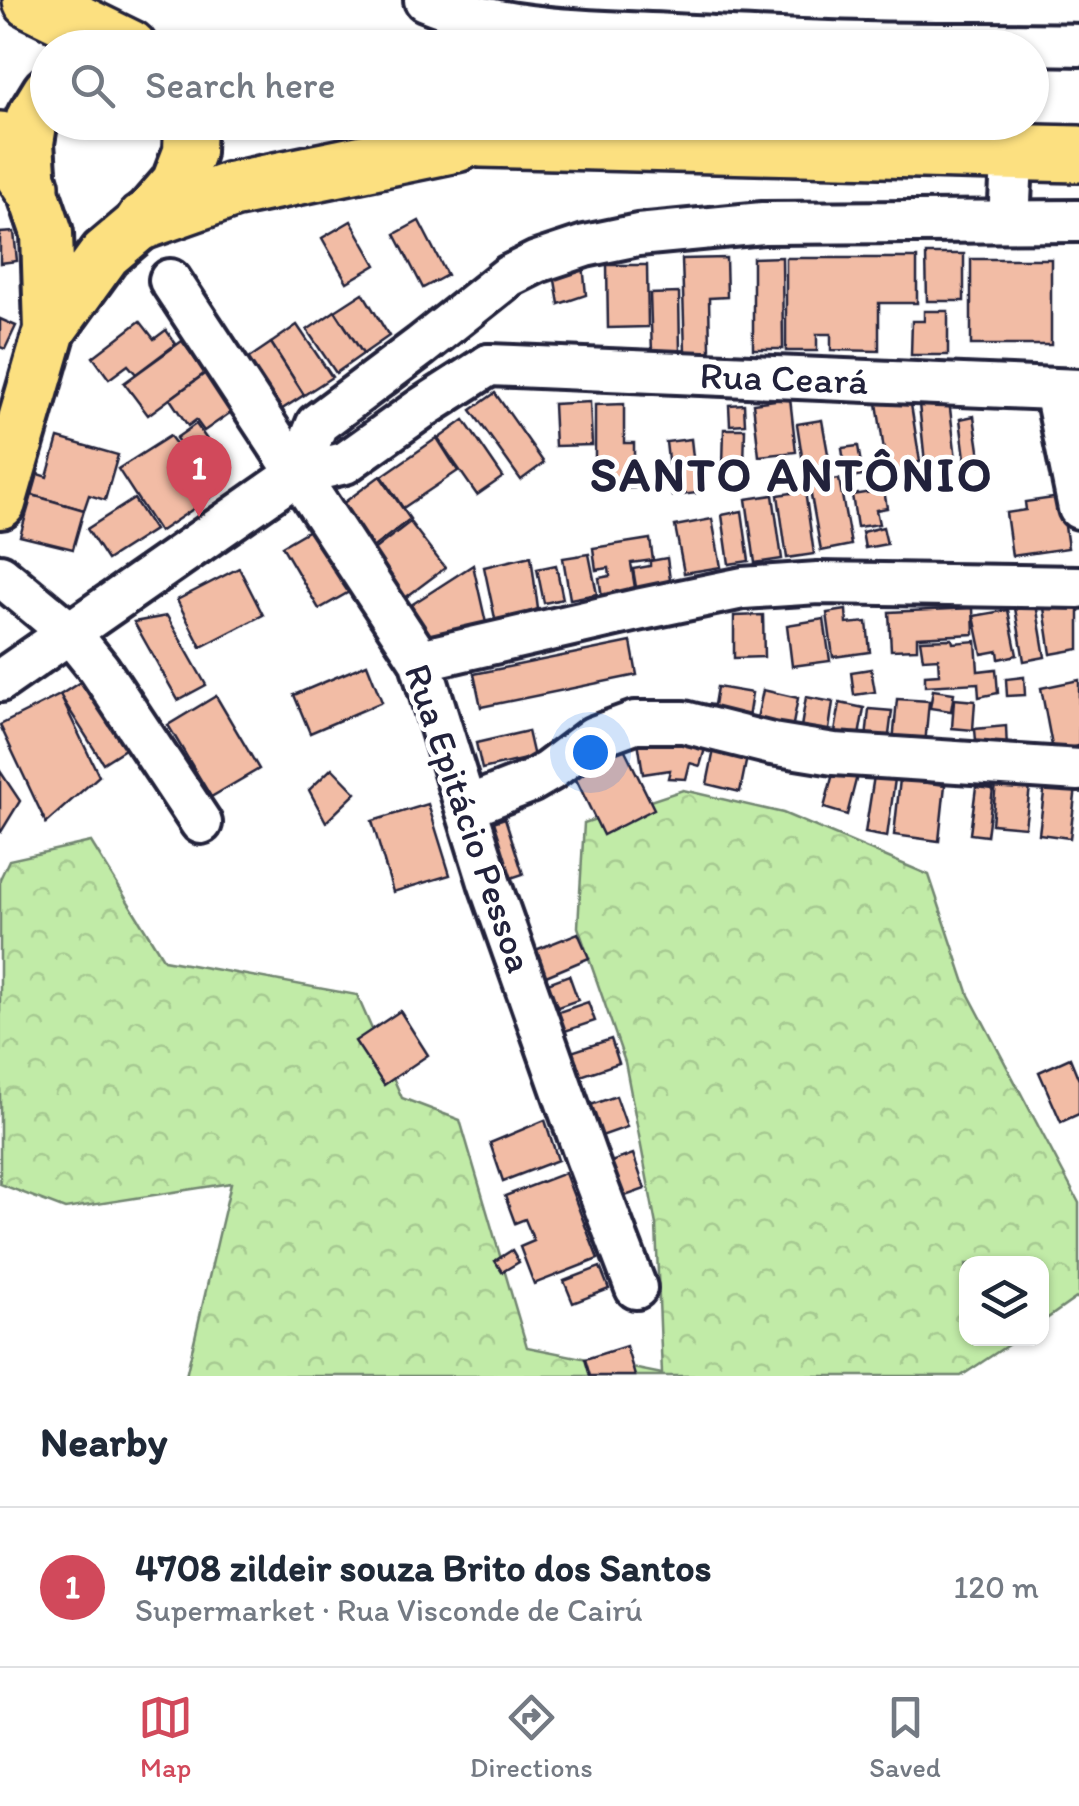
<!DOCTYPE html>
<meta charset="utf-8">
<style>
:root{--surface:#fff;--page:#f2f2f3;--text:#1f2937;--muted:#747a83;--line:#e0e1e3;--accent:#d1495b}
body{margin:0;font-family:Itim,sans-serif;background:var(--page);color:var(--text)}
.controls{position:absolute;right:30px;bottom:30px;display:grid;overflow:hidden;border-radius:20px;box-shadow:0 2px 8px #0004}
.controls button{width:90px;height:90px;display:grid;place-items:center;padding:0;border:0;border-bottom:2px solid var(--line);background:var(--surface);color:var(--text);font:50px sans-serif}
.you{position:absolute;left:590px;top:752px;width:35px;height:35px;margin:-25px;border:8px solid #fff;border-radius:50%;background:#1a73e8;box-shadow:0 0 0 15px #1a73e833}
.badge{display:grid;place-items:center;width:65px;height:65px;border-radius:50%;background:var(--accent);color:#fff;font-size:32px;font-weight:700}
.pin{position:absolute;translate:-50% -82px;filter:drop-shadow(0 2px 5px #0008)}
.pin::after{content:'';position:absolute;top:52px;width:35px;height:30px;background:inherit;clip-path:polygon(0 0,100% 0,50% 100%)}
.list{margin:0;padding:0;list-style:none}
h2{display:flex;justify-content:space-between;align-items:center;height:130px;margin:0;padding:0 40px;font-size:42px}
h2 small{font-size:32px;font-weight:400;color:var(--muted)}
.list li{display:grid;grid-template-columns:65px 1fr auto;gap:30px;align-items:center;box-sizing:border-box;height:160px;padding:0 40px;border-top:2px solid var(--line)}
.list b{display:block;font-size:38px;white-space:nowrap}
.list p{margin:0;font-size:32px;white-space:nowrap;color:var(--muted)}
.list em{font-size:32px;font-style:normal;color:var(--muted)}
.icon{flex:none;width:55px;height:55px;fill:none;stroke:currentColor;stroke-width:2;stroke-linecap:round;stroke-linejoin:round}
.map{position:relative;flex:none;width:1079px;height:1376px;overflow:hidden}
.search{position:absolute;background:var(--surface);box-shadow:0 2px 8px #0004;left:30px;right:30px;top:30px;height:110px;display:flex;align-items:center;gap:25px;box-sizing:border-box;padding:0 35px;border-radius:55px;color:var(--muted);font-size:38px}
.sheet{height:290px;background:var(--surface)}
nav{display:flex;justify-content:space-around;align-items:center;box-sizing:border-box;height:140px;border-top:2px solid var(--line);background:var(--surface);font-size:28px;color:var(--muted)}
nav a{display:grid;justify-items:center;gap:5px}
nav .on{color:var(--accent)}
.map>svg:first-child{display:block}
.forest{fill:url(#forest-crowns);stroke:#728671;stroke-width:2.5}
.building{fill:#f2bca5;stroke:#22223b;stroke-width:2.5}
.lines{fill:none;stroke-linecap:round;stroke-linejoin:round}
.minor-casing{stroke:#22223b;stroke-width:48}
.major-casing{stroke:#22223b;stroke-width:58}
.highway-casing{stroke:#22223b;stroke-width:62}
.minor{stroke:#fff;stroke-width:40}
.major{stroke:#fce080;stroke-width:50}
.highway{stroke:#fce080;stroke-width:55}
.labels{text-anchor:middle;stroke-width:9;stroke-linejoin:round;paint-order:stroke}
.street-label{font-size:38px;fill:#22223b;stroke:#fff}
.district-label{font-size:48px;font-weight:bold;letter-spacing:2.5px;fill:#22223b;stroke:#fff}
</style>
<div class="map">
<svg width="1079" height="1376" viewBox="0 0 1079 1376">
<defs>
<pattern id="forest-crowns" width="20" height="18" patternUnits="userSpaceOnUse" patternTransform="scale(2.5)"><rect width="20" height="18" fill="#c1eba7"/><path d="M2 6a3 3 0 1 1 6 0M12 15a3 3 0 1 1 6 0" fill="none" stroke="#a6c991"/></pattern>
</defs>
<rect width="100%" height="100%" fill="#fff"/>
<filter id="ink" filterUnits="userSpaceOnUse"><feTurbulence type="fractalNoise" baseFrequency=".01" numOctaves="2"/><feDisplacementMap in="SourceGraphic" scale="20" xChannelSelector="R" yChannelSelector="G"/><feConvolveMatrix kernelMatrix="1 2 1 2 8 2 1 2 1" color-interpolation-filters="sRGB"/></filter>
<g filter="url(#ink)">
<path class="forest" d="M683 790 783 813 929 875 969 995 1079 1203V1296L1042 1322V1264H966V1338L1017 1339 961 1376H186L231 1183 65 1209 0 1184V879L9 860 91 842 164 960 357 995 402 1098 460 1120 527 1347 662 1374 656 1225 625 1062 578 927 584 823Z"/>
<g class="building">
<path d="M351 221 376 265 347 282 322 238Z"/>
<path d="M419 221 447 275 423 288 395 234Z"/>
<path d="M14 232 17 261 0 263V233Z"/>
<path d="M926 254H964V301H927Z"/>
<path d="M782 257 783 349H753V258Z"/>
<path d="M726 258 727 297 709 298 710 351 685 352 682 259Z"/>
<path d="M786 258H917V303H879V351L831 350V334H817V351H786Z"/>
<rect x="971" y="259" width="80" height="86"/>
<path d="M583 264 586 295 559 304 554 274Z"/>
<path d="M607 265H647L648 327 608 328Z"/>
<path d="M363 293 389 336 363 354 335 311Z"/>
<path d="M679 293 680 352 652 353 650 294Z"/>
<path d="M335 311 363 354 336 373 307 330Z"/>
<path d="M924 311H948V355H911L912 321H924Z"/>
<path d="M0 319 16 326 5 349 0 347Z"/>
<path d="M140 321 154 339 166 330 176 344 136 374 128 365 109 379 93 357Z"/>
<path d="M297 325 332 377 304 395 271 343Z"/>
<path d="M182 341 205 373 148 415 124 383Z"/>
<path d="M271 343 304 395 276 413 243 362Z"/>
<path d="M214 367 240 406 204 431 196 420 188 426 170 399Z"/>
<path d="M495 393 544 463 521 480 471 410Z"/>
<path d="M790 398 796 452 759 456 753 403Z"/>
<path d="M910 398 920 462 903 465 904 475 888 478 877 403Z"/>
<path d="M949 400 956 459 925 463 919 404Z"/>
<path d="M590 402 592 445 555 446 553 404Z"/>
<path d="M624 404V443H634V488L595 489V405Z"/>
<path d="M744 404 745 424 730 425 729 405Z"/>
<path d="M974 416 981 464 966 466 960 419Z"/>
<path d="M464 420 503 477 477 495 438 439Z"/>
<path d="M822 420 830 465 804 469 797 424Z"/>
<path d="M196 424 227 468 207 483 176 438Z"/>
<path d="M724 429H745L744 466 723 465Z"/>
<path d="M170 436 214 495 159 532 118 469Z"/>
<path d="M58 438 118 455 105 500 89 495 84 510 32 495 38 474 47 477Z"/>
<path d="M437 438 458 471 403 508 382 476Z"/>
<path d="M691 439 697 493 672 496 666 442Z"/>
<path d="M858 446 863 476 846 479 842 448Z"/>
<path d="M380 476 410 519 371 549 338 507Z"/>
<path d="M839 479 851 545 821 551 809 484Z"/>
<path d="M884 490 887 508 876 510 879 524 857 527 852 495Z"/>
<path d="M805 491 814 554 787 558 778 495Z"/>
<path d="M32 495 84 510 73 549 20 536Z"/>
<path d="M773 495 782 559 755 563 746 499Z"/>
<path d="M1061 497 1068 548 1012 556 1006 513 1026 510 1025 502Z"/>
<path d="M134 499 154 530 107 560 87 529Z"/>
<path d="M742 511 749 561 729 564 722 515Z"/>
<path d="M712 519 721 567 684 573 675 526Z"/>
<path d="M410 522 445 568 405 598 371 552Z"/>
<path d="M883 527 887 544 865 548 862 532Z"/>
<path d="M311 529 349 592 319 609 282 546Z"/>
<path d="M650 539 653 560 631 563 636 594 602 598 599 578 610 576 609 568 596 570 593 548Z"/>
<path d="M589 554 597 594 570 599 563 558Z"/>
<path d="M531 556 538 609 496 623 484 567Z"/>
<path d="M667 558 671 587 637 593 633 569 650 566V561Z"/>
<path d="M473 565 488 632 420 647 411 605Z"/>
<path d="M556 565 563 599 544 603 537 569Z"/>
<path d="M239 568 263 615 201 647 177 600Z"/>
<path d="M1079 601V649L1051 654 1044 608Z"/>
<path d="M1036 604 1045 657 1024 661 1015 608Z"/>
<path d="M973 608 974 634 917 637V649L891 650 889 612Z"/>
<path d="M846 610 847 624 867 622 870 652 833 657 827 613Z"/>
<path d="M1008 610 1017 655 999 659 998 651 982 654 974 616Z"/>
<path d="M763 615 764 657 734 658V616Z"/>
<path d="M167 616 206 685 178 700 134 622Z"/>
<path d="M824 619 830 661 792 666 787 625Z"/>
<path d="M952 639 953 643 976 641 978 671 996 669 998 693 979 697 978 683 925 686V675L939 674 938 658 923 659 920 640Z"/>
<path d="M631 642 637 675 481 707 474 674Z"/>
<path d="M367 664 382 702 310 733 294 695Z"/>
<path d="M871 669 875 692 854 695 851 672Z"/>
<path d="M1024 677 1025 695 1007 696 1006 679Z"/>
<path d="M85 679 128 747 103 763 60 695Z"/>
<path d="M1079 680V746L1053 751 1041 688Z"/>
<path d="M717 687 752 693 746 731 693 722 696 703 714 705Z"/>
<path d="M763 690 798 698 790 740 754 733Z"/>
<path d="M933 690 954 693 951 711 930 708Z"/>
<path d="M60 695 99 776 46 823 0 725Z"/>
<path d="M216 696 259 769 211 797 168 725Z"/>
<path d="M806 697 833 702 828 737 800 733Z"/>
<path d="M897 699 929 701 925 745 893 743Z"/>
<path d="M954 699 975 701 973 730 952 728Z"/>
<path d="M840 703 864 708 858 742 834 738Z"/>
<path d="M869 709 892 711 888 743 866 740Z"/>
<path d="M1006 726 1007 751 977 753 975 729Z"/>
<path d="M528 731 534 757 482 769 476 743Z"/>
<path d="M637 734 706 745 700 766 690 763 686 779 668 778 670 770 643 774Z"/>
<path d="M717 735 750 742 740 792 707 784Z"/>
<path d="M623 746 654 809 603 835 572 771Z"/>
<path d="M835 766 858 772 847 815 824 808Z"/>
<path d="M332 768 356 793 326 822 309 790Z"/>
<path d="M0 771 20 801 1 832 0 831Z"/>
<path d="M874 776 895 779 887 837 865 833Z"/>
<path d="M900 779 945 785 939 841 894 835Z"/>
<path d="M996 783 1030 787 1025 827 992 824Z"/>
<path d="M1045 784 1076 787 1070 838 1039 834Z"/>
<path d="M976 787 993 789 987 836 970 834Z"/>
<path d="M428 804 450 875 393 892 372 821Z"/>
<path d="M505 818 523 874 505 880 487 824Z"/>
<path d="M578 933 589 958 534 981 523 955Z"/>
<path d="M569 975 578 1000 538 1014 529 990Z"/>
<path d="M588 1002 595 1021 544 1038 538 1019Z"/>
<path d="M400 1011 428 1055 384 1085 355 1041Z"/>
<path d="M611 1039 619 1063 572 1079 565 1054Z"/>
<path d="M1070 1058 1079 1080V1114L1061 1122 1039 1072Z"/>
<path d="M616 1096 627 1127 596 1138 585 1107Z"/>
<path d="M545 1120 558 1160 503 1181 490 1143Z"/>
<path d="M633 1154 645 1189 617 1199 605 1164Z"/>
<path d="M565 1173 598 1259 534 1284 520 1247 534 1241 525 1219 515 1223 505 1196Z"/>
<path d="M512 1250 519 1262 502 1272 495 1261Z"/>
<path d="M600 1267 609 1289 573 1303 564 1281Z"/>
<path d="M626 1346 635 1376H590L585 1359Z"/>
</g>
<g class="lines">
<defs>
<g id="minor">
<path d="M425 0C502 32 591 31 673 35 737 38 801 42 865 43 936 45 1008 43 1079 45"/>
<path d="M1009 221 1014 122"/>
<path d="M170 280 420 660 489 882 586 1157 636 1288"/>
<path d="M489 365 1079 390"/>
<path d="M1055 390 1079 508"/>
<path d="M297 474 317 424 421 346 509 276 537 262 585 246 638 235 763 223 1079 221"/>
<path d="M0 575 70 633 99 669 201 823"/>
<path d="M420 660 637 610 743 588 818 583 1079 587"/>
<path d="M0 681 297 474 345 463 422 408 489 365"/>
<path d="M466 807 530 782 549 771 594 737 635 722H684L772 744 834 754 1079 770"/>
</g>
<g id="major">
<path d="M50 330 105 254 144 221 177 183 189 152 190 122"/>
<path d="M0 503 50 330 47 233 31 186 28 143 32 118 48 92"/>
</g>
<g id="highway">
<path d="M31 0 129 48"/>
<path d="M395 122 481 139 1079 154"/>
<path d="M0 140 31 186"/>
<path d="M144 221 232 190 456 144"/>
</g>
</defs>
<use href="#minor" class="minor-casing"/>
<use href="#major" class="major-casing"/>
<use href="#highway" class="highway-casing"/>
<use href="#minor" class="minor"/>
<use href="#major" class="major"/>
<use href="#highway" class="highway"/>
</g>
</g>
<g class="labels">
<g class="street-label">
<text transform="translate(784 378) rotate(2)" y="13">Rua Ceará</text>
<text transform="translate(469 818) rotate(71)" y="13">Rua Epitácio Pessoa</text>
</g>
<g class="district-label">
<text x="792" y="491">SANTO ANTÔNIO</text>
</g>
</g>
</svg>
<div class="controls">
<button><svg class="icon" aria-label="layers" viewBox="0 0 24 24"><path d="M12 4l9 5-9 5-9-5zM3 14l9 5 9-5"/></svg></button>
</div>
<div class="you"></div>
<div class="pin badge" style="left:199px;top:517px">1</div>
<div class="search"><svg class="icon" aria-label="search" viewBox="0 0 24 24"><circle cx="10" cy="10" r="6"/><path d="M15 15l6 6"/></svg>Search here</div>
</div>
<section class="sheet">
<h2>Nearby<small></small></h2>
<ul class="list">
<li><span class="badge">1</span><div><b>4708 zildeir souza Brito dos Santos</b><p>Supermarket · Rua Visconde de Cairú</p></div><em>120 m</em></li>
</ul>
</section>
<nav>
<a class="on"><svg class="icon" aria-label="map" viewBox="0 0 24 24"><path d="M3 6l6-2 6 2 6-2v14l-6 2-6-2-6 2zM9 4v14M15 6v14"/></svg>Map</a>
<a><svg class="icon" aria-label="directions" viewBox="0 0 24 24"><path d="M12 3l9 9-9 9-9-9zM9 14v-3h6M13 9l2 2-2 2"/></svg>Directions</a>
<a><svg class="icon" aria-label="saved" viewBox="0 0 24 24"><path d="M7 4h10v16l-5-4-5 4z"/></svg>Saved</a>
</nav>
